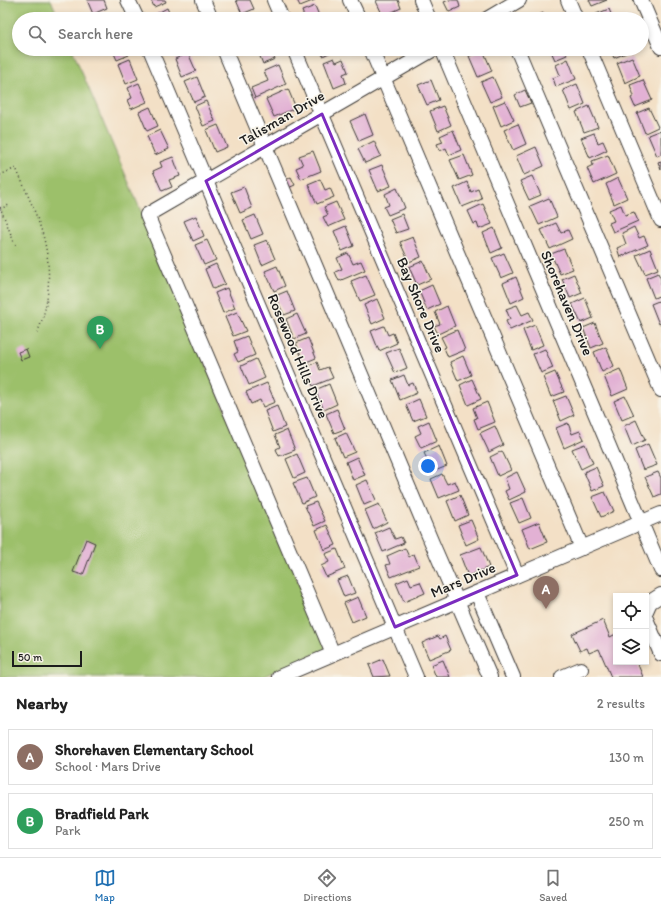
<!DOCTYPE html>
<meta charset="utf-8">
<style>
:root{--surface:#fff;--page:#f2f2f2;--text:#222;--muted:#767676;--line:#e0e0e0;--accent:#1f6fb2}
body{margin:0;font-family:Itim,sans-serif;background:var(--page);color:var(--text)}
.controls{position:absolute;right:12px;bottom:12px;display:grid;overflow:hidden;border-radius:0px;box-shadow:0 2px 6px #0003}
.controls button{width:36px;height:36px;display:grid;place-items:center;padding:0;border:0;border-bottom:1px solid var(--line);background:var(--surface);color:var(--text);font:20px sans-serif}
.scale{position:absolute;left:12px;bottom:10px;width:70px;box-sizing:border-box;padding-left:4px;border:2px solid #1c1c1c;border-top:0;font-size:11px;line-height:14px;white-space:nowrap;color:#1c1c1c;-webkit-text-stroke:3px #f7f3e8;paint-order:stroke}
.you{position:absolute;left:428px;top:466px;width:14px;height:14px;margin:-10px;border:3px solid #fff;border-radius:50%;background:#1a73e8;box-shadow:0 0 0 6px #1a73e833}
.badge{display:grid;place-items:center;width:26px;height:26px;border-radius:50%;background:var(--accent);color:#fff;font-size:13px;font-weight:700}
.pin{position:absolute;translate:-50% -33px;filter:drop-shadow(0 1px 2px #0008)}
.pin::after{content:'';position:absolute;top:21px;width:14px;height:12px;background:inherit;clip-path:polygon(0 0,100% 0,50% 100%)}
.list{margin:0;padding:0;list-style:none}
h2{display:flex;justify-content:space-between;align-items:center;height:52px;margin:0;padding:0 16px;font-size:17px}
h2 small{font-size:13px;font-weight:400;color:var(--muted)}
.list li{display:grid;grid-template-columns:26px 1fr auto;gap:12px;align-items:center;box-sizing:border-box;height:56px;margin:0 8px 8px;padding:0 8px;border:1px solid var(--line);border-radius:0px}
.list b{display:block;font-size:15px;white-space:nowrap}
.list p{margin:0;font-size:13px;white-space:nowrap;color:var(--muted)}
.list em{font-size:13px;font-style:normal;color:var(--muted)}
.icon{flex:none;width:22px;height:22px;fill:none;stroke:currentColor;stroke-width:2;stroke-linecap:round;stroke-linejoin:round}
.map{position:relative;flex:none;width:661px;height:677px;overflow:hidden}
.search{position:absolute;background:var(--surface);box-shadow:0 2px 6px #0003;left:12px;right:12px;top:12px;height:44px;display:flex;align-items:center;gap:10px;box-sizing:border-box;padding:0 14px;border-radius:22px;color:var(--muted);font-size:15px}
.sheet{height:180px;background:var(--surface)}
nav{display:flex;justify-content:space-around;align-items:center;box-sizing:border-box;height:56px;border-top:1px solid var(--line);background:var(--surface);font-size:11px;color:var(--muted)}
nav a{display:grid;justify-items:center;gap:2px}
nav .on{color:var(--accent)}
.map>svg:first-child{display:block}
.green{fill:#9cc06a;stroke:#5c6e43}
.building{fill:#e2b1d4}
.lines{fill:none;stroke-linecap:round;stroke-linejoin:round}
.minor-casing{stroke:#3c3936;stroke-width:16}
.path{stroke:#3c3936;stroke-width:1.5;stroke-dasharray:1 3;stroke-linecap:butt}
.minor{stroke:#fff;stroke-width:14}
.marked{fill:none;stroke:#7b2cbf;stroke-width:3;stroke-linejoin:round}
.labels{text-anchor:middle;stroke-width:3;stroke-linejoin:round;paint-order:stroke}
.street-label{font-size:15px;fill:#1c1c1c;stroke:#f7f3e8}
</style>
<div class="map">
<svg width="661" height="677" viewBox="0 0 661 677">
<rect width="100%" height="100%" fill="#f7f3e8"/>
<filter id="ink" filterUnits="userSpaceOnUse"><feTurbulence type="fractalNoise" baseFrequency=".025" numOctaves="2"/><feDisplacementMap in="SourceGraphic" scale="8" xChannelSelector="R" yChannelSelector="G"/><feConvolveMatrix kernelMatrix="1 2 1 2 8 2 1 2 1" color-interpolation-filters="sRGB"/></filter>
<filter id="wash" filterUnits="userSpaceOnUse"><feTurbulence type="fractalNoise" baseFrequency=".012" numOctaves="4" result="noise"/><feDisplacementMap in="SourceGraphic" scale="16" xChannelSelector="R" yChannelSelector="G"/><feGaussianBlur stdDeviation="0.9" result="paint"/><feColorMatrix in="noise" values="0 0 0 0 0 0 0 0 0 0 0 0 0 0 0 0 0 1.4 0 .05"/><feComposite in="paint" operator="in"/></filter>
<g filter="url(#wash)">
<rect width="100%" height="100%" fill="#f3e0c6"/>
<path class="green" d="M0 0H51L59 19H19V49H72L327 649 262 677H0Z"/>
<g id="blocks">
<g class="building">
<path d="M87 0H104L107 8 93 14Z"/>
<path d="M151 0H165L166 2 154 7Z"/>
<path d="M236 0H250L254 9 242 14Z"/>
<path d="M297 0H315L300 6Z"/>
<path d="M378 0H398L401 8 383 16 376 1Z"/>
<path d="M449 0H458L460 7 449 12 444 2Z"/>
<path d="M589 0H607L592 6Z"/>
<path d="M315 6 320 18 325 16 326 19H305L302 11Z"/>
<path d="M167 8 172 19H158L156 14Z"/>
<path d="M609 9 613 19H598L596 14Z"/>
<path d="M543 13 545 19H529Z"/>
<path d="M110 15 112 19H99Z"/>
<path d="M112 49H126L129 55 117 60Z"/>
<path d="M170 49H185L172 54Z"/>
<path d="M257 49H271L275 59 263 64Z"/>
<path d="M320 49H335V50L323 56Z"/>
<path d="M550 49H564L567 55 555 60Z"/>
<path d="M610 49H624L626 53 614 58Z"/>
<path d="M483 50 492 71 478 77 469 56Z"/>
<path d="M188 53 196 71 182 77 175 59Z"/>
<path d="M632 57 640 76 625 83 617 63Z"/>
<path d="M334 58 336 62 343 59 348 72 343 74 346 83 334 88 324 62Z"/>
<path d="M130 59 138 79 126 84 118 64Z"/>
<path d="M568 59 576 79 556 87 553 78 560 75 556 65Z"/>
<path d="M278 65 286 84 255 98 251 88 268 81 264 71Z"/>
<path d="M197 77 205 97 194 102 185 82Z"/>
<path d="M493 77 502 97 490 102 481 82Z"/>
<path d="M431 80 439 100 427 105 418 85Z"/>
<path d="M643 80 652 100 635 107 631 98 634 96 630 85Z"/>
<path d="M139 83 147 102 131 109 127 100 132 98 128 88Z"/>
<path d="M577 84 585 104 571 110 563 90Z"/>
<path d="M288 89 296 108 274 117 266 99Z"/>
<path d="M525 90 531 103 520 107 515 95Z"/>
<path d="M206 101 215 121 203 126 195 106Z"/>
<path d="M505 101 514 120 501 126 493 106Z"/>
<path d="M443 106 451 125 438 131 430 111Z"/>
<path d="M589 106 598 127 584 132 576 112Z"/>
<path d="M150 107 158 126 147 131 139 112Z"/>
<path d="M649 108 658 127 645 133 637 113Z"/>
<path d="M365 114 373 135 359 141 350 121Z"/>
<path d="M518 124 526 144 513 150 504 130Z"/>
<path d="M218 125 227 147 215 152 206 130Z"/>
<path d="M160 130 169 149 155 155 147 136Z"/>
<path d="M453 130 461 150 449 155 446 148 440 151 437 144 443 142 440 136Z"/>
<path d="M661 130V154L657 156 648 135Z"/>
<path d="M594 133 598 143 603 141 607 150 590 158 581 138Z"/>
<path d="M374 141 381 156 365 163 358 149Z"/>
<path d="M536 147 544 166 524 175 516 156Z"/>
<path d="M313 151 321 171 301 179 296 168 303 165 299 156Z"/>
<path d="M464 155 472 175 459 180 450 160Z"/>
<path d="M608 155 616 174 594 184 587 168 593 165 592 161Z"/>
<path d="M173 157 180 176 169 180 172 187 162 191 153 171 162 167 160 162Z"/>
<path d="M661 161V170L658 162Z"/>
<path d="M382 165 391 186 378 191 369 170Z"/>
<path d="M532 176 541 195 529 200 520 181Z"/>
<path d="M291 177 295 185 286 189 283 181Z"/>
<path d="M618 178 627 198 614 204 606 184Z"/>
<path d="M320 179 325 190 330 188 334 197 317 204 308 184Z"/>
<path d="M467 182 471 192 478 189 482 199 462 207 454 188Z"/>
<path d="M244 187 252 208 240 213 231 192Z"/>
<path d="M397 188 405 208 388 215 384 207 389 205 385 194Z"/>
<path d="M549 198 557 217 539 225 530 206Z"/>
<path d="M336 202 344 220 328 227 323 217 328 215 324 207Z"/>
<path d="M483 204 492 224 479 229 477 223 474 224 468 211Z"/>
<path d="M621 205 625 215 634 212 638 221 613 232 609 223 614 221 609 210Z"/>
<path d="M402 214 408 229 396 233 390 219Z"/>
<path d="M255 215 263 234 251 239 243 220Z"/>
<path d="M196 216 204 236 193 241 184 221Z"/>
<path d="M556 223 561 233 568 230 572 239 550 249 541 230Z"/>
<path d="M346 226 354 246 342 251 334 231Z"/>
<path d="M634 227 639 238 644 236 648 245 620 257 617 248 626 244 622 233Z"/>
<path d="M494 228 502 248 491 253 483 233Z"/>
<path d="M413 237 421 257 409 262 400 242Z"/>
<path d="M207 240 216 260 204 265 195 245Z"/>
<path d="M267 240 275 259 262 265 254 245Z"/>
<path d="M564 249 573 269 560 274 551 254Z"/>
<path d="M650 249 658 269 645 274 636 255Z"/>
<path d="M348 253 353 264 361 261 365 270 339 281 335 272 342 269 337 258Z"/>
<path d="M504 253 513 273 501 278 492 258Z"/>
<path d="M423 261 431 279 417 285 409 267Z"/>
<path d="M216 264 225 284 213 289 205 269Z"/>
<path d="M277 266 285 286 274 291 265 271Z"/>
<path d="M658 273 661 279V295L654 298 646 278Z"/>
<path d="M574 274 582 293 570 298 562 279Z"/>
<path d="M366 275 375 295 360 301 351 281Z"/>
<path d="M516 277 524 297 511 303 503 283Z"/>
<path d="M432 285 440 304 427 310 419 291Z"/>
<path d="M227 288 235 308 223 313 215 293Z"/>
<path d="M287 291 295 311 284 315 275 296Z"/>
<path d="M585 298 593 318 581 323 572 304Z"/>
<path d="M377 299 385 318 372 324 364 305Z"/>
<path d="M661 300V323L659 324 651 304Z"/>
<path d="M517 305 522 315 529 312 533 320 510 330 506 321 510 319 506 309Z"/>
<path d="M447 306 455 326 438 334 434 326 440 324 435 312Z"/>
<path d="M237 312 246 331 233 336 225 317Z"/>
<path d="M297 314 306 334 294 339 286 319Z"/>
<path d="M595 323 603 343 591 348 583 328Z"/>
<path d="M535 325 543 345 531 350 523 330Z"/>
<path d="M384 326 388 335 393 333 397 343 379 351 371 331Z"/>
<path d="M457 330 465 350 448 357 444 348 446 347 441 337Z"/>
<path d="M247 336 255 355 238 362 234 354 238 352 234 341Z"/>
<path d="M308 338 316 358 304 363 296 343Z"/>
<path d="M606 347 614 366 602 372 594 352Z"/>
<path d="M399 348 407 368 395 373 386 353Z"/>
<path d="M26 349 29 357 21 360 18 352Z"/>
<path d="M545 349 553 368 541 373 533 354Z"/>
<path d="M463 356 471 375 458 381 450 362Z"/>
<path d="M256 359 265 378 249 385 241 366Z"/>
<path d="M317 362 320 370 328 367 333 378 313 386 305 367Z"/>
<path d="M620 369 628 389 612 396 604 376Z"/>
<path d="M555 372 564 392 551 397 543 377Z"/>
<path d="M404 375 408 385 413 383 417 393 400 400 392 380Z"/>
<path d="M472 379 481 399 468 405 460 385Z"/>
<path d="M267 383 275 402 263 407 260 400 251 404 246 392Z"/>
<path d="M329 384 337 404 324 410 315 390Z"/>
<path d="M566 396 574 415 561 421 553 401Z"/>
<path d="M625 396 634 415 622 420 614 401Z"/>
<path d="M419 399 426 416 413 421 406 405Z"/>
<path d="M487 402 495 422 478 429 474 419 477 418 473 408Z"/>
<path d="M277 406 285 427 273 432 265 411Z"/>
<path d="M337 409 345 429 334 433 326 414Z"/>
<path d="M636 420 645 440 632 446 624 426Z"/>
<path d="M429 421 437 441 421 448 415 436 421 433 418 426Z"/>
<path d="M568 423 572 434 580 431 584 439 564 448 556 428Z"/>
<path d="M495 426 503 445 489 452 480 433Z"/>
<path d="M287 430 295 450 279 456 276 449 280 447 275 435Z"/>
<path d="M346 433 355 452 343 457 335 438Z"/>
<path d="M585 444 593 463 581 469 572 449Z"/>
<path d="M648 444 657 465 643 470 635 450Z"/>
<path d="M439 446 447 466 430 473 425 460 427 459 424 453Z"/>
<path d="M502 451 511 470 498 476 490 457Z"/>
<path d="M297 454 305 473 294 478 286 459Z"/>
<path d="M357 457 365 475 353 480 346 462Z"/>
<path d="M596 467 604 486 592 491 584 472Z"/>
<path d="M517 472 526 492 509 500 505 491 509 489 505 478Z"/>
<path d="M658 472 661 478V494L654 497 645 477Z"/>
<path d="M442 474 447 484 455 481 459 490 439 498 431 479Z"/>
<path d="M307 478 315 497 302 503 293 483Z"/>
<path d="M367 480 376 500 364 505 356 485Z"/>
<path d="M605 492 614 511 601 517 592 497Z"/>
<path d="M460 495 468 515 455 521 447 501Z"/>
<path d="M523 498 531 518 519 523 510 503Z"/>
<path d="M316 502 325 521 314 526 305 506Z"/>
<path d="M379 504 387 522 373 529 365 510Z"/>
<path d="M471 520 479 539 466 545 458 525Z"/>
<path d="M539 522 547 542 530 549 522 529Z"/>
<path d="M327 525 336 545 324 550 316 530Z"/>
<path d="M389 527 395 539 401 537 404 543 383 552 375 533Z"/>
<path d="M86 539 95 543 83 575 73 572Z"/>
<path d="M481 547 489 567 468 576 460 555Z"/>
<path d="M405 548 409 557 414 554 419 566 391 577 386 565 390 564 387 556Z"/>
<path d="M337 549 345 569 326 577 321 566 329 562 325 554Z"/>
<path d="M348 576 355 593 344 597 337 580Z"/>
<path d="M408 578 411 585 420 582 425 593 404 602 396 583Z"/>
<path d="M358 597 366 616 352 622 344 603Z"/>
<path d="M603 620 610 637 616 634V662H637L643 677H611L599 649 589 653 587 648 580 651 572 634Z"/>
<path d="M438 636 440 639 445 636 451 650 429 659 422 643Z"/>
<path d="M383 659 390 676 374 677 369 665Z"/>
<path d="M443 660 450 677H436L431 665Z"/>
</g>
</g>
</g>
<g filter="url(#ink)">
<use href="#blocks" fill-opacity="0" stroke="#3c3936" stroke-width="1"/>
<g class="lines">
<defs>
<g id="minor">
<path d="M128 0 137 19"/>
<path d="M203 0 211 19"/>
<path d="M274 0 282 19"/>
<path d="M350 0 359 19"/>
<path d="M421 0 429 19"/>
<path d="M568 0 576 19"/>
<path d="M641 0 661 47"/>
<path d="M487 19 519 0"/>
<path d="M150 49 416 677"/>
<path d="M224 49 432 543 490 677"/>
<path d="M294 49 517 575"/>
<path d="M371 49 582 548"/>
<path d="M442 49 661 570"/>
<path d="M517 49 661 390"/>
<path d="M589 49 661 220"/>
<path d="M477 593 513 677"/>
<path d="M646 611 650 602 661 595"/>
<path d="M646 619 661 654"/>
<path d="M333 654 147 215 434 49"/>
<path d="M279 677 661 514"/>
<path d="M562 677 581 669"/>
</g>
</defs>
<use href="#minor" class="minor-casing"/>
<g class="path">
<path d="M0 175 16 168C25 189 35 210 42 232 52 265 51 304 36 335"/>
<path d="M0 207 16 247"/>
<path d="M0 209 9 205"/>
</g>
<use href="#minor" class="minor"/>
</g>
</g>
<path class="marked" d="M322 114 517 575 395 627 206 181Z"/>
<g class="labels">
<g class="street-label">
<text transform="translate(282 118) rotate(-30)" y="5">Talisman Drive</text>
<text transform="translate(567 303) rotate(67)" y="5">Shorehaven Drive</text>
<text transform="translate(421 305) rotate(67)" y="5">Bay Shore Drive</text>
<text transform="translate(298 356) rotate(67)" y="5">Rosewood Hills Drive</text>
<text transform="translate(463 580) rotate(-23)" y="5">Mars Drive</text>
</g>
</g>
</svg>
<div class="controls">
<button><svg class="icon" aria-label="locate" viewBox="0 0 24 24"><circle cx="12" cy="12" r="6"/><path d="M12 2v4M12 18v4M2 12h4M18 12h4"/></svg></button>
<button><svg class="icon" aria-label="layers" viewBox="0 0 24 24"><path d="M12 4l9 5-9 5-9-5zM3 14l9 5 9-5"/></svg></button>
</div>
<div class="scale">50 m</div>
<div class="you"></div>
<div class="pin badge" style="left:546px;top:609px;background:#8d6e63">A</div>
<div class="pin badge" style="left:100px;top:349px;background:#2e9e5b">B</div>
<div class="search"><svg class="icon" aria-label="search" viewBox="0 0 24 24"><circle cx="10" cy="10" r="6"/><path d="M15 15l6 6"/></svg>Search here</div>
</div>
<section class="sheet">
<h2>Nearby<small>2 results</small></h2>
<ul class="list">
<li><span class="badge" style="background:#8d6e63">A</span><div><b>Shorehaven Elementary School</b><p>School · Mars Drive</p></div><em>130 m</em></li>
<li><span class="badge" style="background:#2e9e5b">B</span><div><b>Bradfield Park</b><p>Park</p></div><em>250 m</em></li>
</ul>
</section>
<nav>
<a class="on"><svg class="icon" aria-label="map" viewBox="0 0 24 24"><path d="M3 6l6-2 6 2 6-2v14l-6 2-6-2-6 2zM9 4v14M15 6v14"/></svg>Map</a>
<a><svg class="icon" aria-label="directions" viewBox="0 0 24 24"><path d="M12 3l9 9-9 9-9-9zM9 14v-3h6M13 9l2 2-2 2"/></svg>Directions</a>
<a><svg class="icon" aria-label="saved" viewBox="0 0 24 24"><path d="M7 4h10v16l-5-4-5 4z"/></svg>Saved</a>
</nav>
